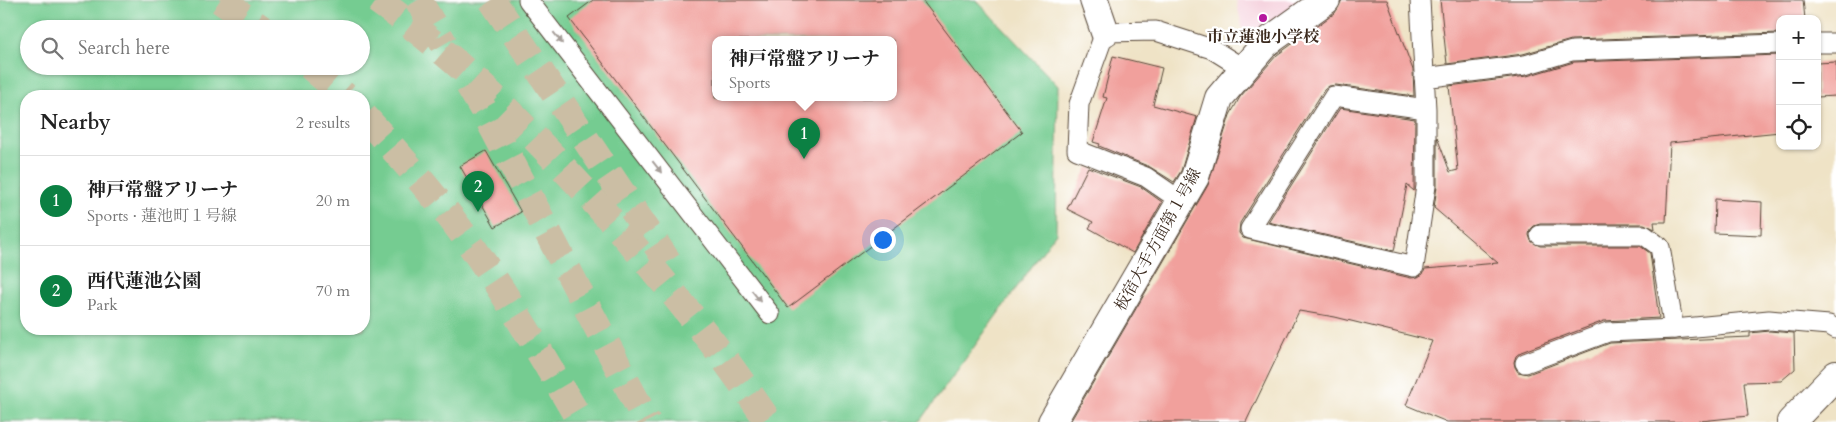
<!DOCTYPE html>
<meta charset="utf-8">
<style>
:root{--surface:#fff;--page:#f6f6f6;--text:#222;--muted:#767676;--line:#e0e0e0;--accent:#0b8043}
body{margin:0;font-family:Cardo,"Noto Serif JP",serif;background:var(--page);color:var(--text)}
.controls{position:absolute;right:15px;top:15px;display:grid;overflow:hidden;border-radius:10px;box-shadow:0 1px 4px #0004}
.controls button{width:45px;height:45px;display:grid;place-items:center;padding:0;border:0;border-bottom:1px solid var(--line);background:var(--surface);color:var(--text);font:25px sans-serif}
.you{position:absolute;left:882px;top:239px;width:18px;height:18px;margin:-12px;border:4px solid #fff;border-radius:50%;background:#1a73e8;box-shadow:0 0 0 8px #1a73e833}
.badge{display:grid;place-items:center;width:32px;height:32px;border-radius:50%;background:var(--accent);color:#fff;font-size:16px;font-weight:700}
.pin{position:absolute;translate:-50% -41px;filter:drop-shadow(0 1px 2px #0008)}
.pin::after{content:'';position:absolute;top:26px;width:18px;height:15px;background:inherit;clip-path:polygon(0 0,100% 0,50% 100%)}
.popup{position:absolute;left:712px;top:36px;width:185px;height:65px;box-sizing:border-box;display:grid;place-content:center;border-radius:10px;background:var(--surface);filter:drop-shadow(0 1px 4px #0005);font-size:16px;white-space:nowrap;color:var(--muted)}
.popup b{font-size:19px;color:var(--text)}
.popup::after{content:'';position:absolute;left:50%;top:100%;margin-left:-10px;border:10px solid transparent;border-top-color:var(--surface)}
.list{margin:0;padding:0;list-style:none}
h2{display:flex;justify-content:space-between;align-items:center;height:65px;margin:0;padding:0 20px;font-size:21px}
h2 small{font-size:16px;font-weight:400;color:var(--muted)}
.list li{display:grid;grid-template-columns:32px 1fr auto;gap:15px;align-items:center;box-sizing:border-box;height:90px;padding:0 20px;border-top:1px solid var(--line)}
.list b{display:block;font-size:19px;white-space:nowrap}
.list p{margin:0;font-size:16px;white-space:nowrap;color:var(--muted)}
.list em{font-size:16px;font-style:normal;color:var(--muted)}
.icon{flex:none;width:28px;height:28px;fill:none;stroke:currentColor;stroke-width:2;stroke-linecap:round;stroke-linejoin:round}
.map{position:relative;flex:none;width:1836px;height:422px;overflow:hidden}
.search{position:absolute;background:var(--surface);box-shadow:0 1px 4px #0004;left:20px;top:20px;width:350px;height:55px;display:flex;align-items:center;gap:12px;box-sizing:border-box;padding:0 18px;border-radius:28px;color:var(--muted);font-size:19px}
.panel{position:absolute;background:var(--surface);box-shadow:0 1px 4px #0004;left:20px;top:90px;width:350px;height:245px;border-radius:20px}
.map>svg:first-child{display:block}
.built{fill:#f5cfdb}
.green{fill:#75cc91;stroke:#587b58;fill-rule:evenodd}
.building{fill:#f1a09c;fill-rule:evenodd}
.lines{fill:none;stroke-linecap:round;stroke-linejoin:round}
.highway-tunnel{stroke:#cbbea4;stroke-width:28;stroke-dasharray:28 14;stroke-linecap:butt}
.lane-casing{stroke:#564637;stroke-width:21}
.street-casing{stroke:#564637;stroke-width:30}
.lane{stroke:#fff;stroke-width:19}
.street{stroke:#fff;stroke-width:28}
.oneway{fill:#a79f9a}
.poi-dot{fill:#b5179e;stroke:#fff;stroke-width:2}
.labels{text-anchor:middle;stroke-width:4.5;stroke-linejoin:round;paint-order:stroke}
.poi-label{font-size:16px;font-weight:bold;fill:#3b2a1e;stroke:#fff}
.street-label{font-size:16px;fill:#3b2a1e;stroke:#fff}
</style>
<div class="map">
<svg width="1836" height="422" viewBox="0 0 1836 422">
<rect width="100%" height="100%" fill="#fff"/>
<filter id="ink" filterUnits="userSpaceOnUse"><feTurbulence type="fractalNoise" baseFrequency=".02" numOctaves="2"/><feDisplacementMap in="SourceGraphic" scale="10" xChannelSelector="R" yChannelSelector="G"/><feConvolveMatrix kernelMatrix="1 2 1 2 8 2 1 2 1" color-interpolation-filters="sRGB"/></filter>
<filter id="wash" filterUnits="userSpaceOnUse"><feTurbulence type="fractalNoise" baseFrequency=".0096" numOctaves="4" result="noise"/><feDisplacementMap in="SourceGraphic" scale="20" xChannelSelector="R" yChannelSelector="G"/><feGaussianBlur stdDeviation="1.12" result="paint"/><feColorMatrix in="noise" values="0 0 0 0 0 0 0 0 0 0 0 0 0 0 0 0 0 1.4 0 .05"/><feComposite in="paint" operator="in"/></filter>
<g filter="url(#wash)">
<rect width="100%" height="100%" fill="#efe3c6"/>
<path class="built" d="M1236 0H1308L1248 53Z"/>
<path class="green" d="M0 0H976L1058 86 1056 233 920 422H0ZM29 29H361V66H29ZM715 40H893V98H715ZM26 96H364V329H26Z"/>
<g id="blocks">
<g class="building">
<path d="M593 0H922L1022 132 788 308 569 18ZM715 40H893V98H715Z"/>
<path d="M1342 0H1387L1413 70 1414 96 1336 85 1329 86 1324 90 1240 223 1239 233 1243 238 1411 278 1418 277 1423 274 1425 269 1498 263 1434 208 1437 186V137L1450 172 1458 170 1449 86 1527 76 1574 62 1780 55V132L1670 143 1666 222H1654L1655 229 1644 224H1540L1534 226 1530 230 1529 235 1531 241 1540 246H1640L1650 253 1659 318 1604 321 1521 352 1516 356 1514 362 1515 367 1518 372 1528 374 1610 343 1750 337V333L1769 331 1794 333 1795 369 1781 381 1744 382 1748 416 1692 422H1447L1406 405 1432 341 1335 317 1299 311 1246 422H1070L1208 185 1230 115 1240 97 1277 55 1335 13Z"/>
<path d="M1440 0H1803L1805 19H1780V33L1571 40 1523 54 1447 64Z"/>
<path d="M1113 56 1162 68 1153 105 1197 117 1181 171 1174 182 1150 167 1099 146 1100 144 1093 142 1107 98 1103 97Z"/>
<path d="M1836 62V96L1817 97V63Z"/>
<path d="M1340 108 1415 119 1414 191 1407 185 1394 251 1268 222Z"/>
<path d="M486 151 521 212 495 227 460 166Z"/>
<path d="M1088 167 1141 187 1162 202 1133 253 1089 228 1093 222 1067 209Z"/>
<path d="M1715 199 1762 202 1761 235 1714 233Z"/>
</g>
</g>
</g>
<g filter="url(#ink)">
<use href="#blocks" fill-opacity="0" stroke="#564637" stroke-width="1"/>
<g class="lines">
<g class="highway-tunnel">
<path d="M220 0 262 29"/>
<path d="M377 0C443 47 499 100 554 158 611 218 664 280 714 345 733 370 751 396 769 422"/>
<path d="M418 0 444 44"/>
<path d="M492 0 668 262"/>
<path d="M310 66 345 96"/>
<path d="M469 85 486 114 647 422"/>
<path d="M364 116C393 148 421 180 448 214 498 279 539 351 581 422"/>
</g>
<defs>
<g id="lane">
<path d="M528 0 770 314"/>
<path d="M1420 0 1426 109V186L1414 267 1250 229 1334 96 1426 109"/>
<path d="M1817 43H1836"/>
<path d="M1424 78 1525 65 1572 51 1780 44"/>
<path d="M1181 201 1146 177 1077 150 1079 104 1105 32 1156 31 1212 49 1244 69"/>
<path d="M1540 235H1644L1660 247 1674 329"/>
<path d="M1525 363 1608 332 1674 329 1769 320 1829 325 1836 329"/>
</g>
<g id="street">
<path d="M1094 0 1105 32"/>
<path d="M1052 422 1195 177 1219 98 1266 43 1326 0"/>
<path d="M1791 422 1836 375"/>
</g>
</defs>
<use href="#lane" class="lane-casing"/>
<use href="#street" class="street-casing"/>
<use href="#lane" class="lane"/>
<use href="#street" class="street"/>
</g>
<defs><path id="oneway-solid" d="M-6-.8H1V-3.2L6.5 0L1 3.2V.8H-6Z" transform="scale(1.25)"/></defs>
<g class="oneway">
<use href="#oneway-solid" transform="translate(558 38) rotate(52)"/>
<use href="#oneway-solid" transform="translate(657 167) rotate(52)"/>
<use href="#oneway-solid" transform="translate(756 296) rotate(52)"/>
</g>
</g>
<circle class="poi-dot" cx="1263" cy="18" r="5"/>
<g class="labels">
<g class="poi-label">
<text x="1263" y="42">市立蓮池小学校</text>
</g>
<g class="street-label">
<text transform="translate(1157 239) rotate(-61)" y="6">板宿大手方面第１号線</text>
</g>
</g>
</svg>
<div class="controls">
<button>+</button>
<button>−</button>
<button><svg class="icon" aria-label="locate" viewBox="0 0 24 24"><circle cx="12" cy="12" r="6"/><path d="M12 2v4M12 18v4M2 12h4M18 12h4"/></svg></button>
</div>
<div class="you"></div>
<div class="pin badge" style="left:804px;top:159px">1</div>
<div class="popup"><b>神戸常盤アリーナ</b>Sports</div>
<div class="pin badge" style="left:478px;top:212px">2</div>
<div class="search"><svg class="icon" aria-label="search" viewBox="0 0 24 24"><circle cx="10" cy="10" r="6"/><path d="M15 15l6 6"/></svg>Search here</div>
<section class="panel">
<h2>Nearby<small>2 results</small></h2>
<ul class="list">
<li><span class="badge">1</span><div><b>神戸常盤アリーナ</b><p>Sports · 蓮池町１号線</p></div><em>20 m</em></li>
<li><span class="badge">2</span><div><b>西代蓮池公園</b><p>Park</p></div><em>70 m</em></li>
</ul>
</section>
</div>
